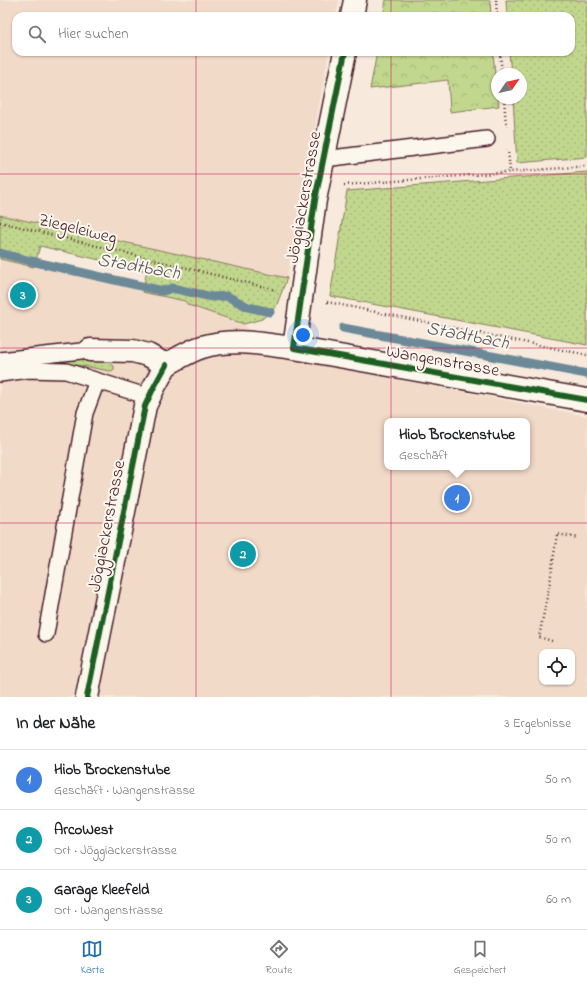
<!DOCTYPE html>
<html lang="de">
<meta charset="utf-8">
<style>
:root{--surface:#fff;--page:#f2f2f2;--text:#202124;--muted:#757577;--line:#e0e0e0;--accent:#1f6fb2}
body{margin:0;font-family:"Indie Flower",sans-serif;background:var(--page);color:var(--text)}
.controls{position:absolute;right:12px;bottom:12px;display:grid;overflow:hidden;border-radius:8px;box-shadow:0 1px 3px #0004}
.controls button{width:36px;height:36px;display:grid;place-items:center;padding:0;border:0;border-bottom:1px solid var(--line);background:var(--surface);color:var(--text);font:20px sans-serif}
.compass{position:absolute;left:491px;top:68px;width:36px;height:36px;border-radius:50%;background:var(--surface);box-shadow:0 1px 3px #0004;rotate:56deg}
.you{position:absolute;left:303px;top:335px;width:14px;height:14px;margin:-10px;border:3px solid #fff;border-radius:50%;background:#1a73e8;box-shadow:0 0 0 6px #1a73e833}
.badge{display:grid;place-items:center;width:26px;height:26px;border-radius:50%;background:var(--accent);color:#fff;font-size:13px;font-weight:700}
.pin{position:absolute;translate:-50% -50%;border:2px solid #fff;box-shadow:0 1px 4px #0006}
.popup{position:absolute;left:384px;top:418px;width:146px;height:52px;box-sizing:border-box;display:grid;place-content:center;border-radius:8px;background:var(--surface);filter:drop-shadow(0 1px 3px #0005);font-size:13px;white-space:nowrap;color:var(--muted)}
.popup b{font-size:15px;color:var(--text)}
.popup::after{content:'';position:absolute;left:50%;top:100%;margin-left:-8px;border:8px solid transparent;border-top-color:var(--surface)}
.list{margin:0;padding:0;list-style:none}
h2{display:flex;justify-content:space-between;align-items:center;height:52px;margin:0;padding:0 16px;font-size:17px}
h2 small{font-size:13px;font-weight:400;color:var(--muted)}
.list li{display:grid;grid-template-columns:26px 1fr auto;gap:12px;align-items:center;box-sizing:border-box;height:60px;padding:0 16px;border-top:1px solid var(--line)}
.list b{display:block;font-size:15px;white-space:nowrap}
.list p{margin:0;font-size:13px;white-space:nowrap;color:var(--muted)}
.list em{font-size:13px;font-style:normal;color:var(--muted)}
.icon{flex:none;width:22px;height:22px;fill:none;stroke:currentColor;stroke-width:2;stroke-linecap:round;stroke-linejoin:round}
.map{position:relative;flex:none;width:587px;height:697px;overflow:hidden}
.search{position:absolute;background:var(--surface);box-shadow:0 1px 3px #0004;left:12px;right:12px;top:12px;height:44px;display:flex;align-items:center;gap:10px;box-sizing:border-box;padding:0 14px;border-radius:12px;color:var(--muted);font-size:15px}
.sheet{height:232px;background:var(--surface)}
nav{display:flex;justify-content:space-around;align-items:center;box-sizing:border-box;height:56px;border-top:1px solid var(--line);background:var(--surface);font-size:11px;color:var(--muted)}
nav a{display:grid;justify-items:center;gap:2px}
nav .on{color:var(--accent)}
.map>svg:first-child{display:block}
.built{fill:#f2dac8;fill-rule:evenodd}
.grass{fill:url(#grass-dots);stroke:#867b5c}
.forest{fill:url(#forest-crowns);stroke:#867b5c}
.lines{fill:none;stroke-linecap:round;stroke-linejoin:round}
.stream{stroke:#6c8998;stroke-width:9}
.lane-casing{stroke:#4a1f2b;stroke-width:18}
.street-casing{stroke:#4a1f2b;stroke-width:25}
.path{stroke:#4a1f2b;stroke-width:2.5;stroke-dasharray:1 3;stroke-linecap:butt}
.lane{stroke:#fbf7ec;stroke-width:15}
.street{stroke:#fbf7ec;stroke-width:22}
.cycleway-casing{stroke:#fbf7ec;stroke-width:8}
.cycleway{stroke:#1b5e20;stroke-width:6}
.grid{fill:none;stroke:#c2185b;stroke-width:1;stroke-opacity:0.55}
.labels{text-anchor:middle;stroke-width:4;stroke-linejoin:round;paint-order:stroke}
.street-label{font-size:18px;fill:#4a1f2b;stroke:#fbf7ec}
.water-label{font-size:19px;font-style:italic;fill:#5b5461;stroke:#fbf7ec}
</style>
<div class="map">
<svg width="587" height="697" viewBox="0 0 587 697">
<defs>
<pattern id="grass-dots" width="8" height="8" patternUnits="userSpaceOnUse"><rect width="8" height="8" fill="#c1d78d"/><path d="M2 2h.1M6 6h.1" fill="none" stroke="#a7b87a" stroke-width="1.8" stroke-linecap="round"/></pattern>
<pattern id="forest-crowns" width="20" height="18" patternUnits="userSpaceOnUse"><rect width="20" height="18" fill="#c1d78d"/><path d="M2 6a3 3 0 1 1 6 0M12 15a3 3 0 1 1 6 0" fill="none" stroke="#a7b87a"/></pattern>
</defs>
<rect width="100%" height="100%" fill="#f7eadc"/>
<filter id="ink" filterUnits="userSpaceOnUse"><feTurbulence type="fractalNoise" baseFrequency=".025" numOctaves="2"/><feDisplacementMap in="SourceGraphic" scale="8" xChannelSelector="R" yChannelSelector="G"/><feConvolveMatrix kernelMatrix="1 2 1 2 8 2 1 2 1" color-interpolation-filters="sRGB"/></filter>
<g filter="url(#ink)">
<g class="built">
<path d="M0 0H339L336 16H16V52H329L287 278 64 229 0 215Z"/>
<path d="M0 259 186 301 188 305 244 324 274 355 587 416V697H0ZM387 421H527V467H387ZM542 652H572V682H542Z"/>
</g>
<g class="grass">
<path d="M506 0H587V157L517 163 513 98H521V74H511L509 52H571V16H507Z"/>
<path d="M587 172V345L330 296 347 191Z"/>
<path d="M0 215 64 229 287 278 276 307 262 319 244 324 188 305 185 301 142 292 147 271 40 246 34 267 0 259Z"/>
<path d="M74 355 107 360 114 366V370L110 371 61 362V358Z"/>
</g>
<g class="forest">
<path d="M386 0H490L491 16H383Z"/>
<path d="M377 52H493L497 98H498L499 106 450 112 448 80 370 89Z"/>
</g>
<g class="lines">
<g class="stream">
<path d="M0 253 31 261 163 291 172 288 212 297 227 296 248 307 270 312"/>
<path d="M343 328 587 374"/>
</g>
<defs>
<g id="lane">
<path d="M324 159 487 139"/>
<path d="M0 360 90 350"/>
<path d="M0 374 28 370 66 371 149 397"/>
<path d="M46 634 85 413 97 381"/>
</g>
<g id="street">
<path d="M352 16 355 0"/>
<path d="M294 348 315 200 345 52"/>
<path d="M90 350 133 351 148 355 166 365"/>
<path d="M166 365C177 359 189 351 202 347 233 338 262 344 294 348L587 400"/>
<path d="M87 697 145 406 153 389 166 365"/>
</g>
</defs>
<use href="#lane" class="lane-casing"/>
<use href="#street" class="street-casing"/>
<g class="path">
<path d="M496 0 497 16"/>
<path d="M500 52 502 74"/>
<path d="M504 98 506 126"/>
<path d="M508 149 510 172"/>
<path d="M344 185 587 166"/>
<path d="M0 222 276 290"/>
<path d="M327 302 587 355"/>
<path d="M552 641 539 637 550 582 557 534 578 538"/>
</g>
<use href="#lane" class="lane"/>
<use href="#street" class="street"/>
<defs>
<g id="cycleway">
<path d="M345 52 315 200 294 348 587 400"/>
<path d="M87 697 145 406 153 389 166 365"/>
</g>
</defs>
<use href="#cycleway" class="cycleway-casing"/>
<use href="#cycleway" class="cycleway"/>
</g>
</g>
<path class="grid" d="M196 0V16M391 0V16M196 52V697M391 52V697M0 174H587M0 348H587M0 523H587"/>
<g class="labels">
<g class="street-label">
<text transform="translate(303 197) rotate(-80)" y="6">Jöggiackerstrasse</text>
<text transform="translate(78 228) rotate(14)" y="6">Ziegeleiweg</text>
<text transform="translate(443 360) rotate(10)" y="6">Wangenstrasse</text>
<text transform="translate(106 526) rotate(-79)" y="6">Jöggiackerstrasse</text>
</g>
<g class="water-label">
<text transform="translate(139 265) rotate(10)" y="7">Stadtbach</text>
<text transform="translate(468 334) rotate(11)" y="7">Stadtbach</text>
</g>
</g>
</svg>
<div class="controls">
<button><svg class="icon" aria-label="locate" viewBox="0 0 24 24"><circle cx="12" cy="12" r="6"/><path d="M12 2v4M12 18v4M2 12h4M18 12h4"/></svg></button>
</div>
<svg class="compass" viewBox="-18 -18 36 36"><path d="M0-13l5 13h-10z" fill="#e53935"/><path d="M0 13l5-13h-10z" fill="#757577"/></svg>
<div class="you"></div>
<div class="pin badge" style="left:457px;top:498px;background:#3f7fe0">1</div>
<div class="popup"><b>Hiob Brockenstube</b>Geschäft</div>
<div class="pin badge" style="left:243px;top:554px;background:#0f9aa8">2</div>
<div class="pin badge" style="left:23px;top:295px;background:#0f9aa8">3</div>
<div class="search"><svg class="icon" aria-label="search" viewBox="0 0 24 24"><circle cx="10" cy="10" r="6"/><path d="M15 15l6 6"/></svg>Hier suchen</div>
</div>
<section class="sheet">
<h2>In der Nähe<small>3 Ergebnisse</small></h2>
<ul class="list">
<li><span class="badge" style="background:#3f7fe0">1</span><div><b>Hiob Brockenstube</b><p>Geschäft · Wangenstrasse</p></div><em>50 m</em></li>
<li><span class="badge" style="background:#0f9aa8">2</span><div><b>ArcoWest</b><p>Ort · Jöggiackerstrasse</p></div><em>50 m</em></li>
<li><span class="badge" style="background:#0f9aa8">3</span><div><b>Garage Kleefeld</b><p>Ort · Wangenstrasse</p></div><em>60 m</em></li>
</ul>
</section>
<nav>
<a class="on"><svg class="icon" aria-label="map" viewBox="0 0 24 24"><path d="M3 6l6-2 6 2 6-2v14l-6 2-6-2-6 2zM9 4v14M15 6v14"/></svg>Karte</a>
<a><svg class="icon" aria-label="directions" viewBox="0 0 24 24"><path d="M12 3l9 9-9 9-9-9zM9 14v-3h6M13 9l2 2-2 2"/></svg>Route</a>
<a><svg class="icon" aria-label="saved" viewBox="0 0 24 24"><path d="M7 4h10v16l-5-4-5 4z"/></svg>Gespeichert</a>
</nav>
